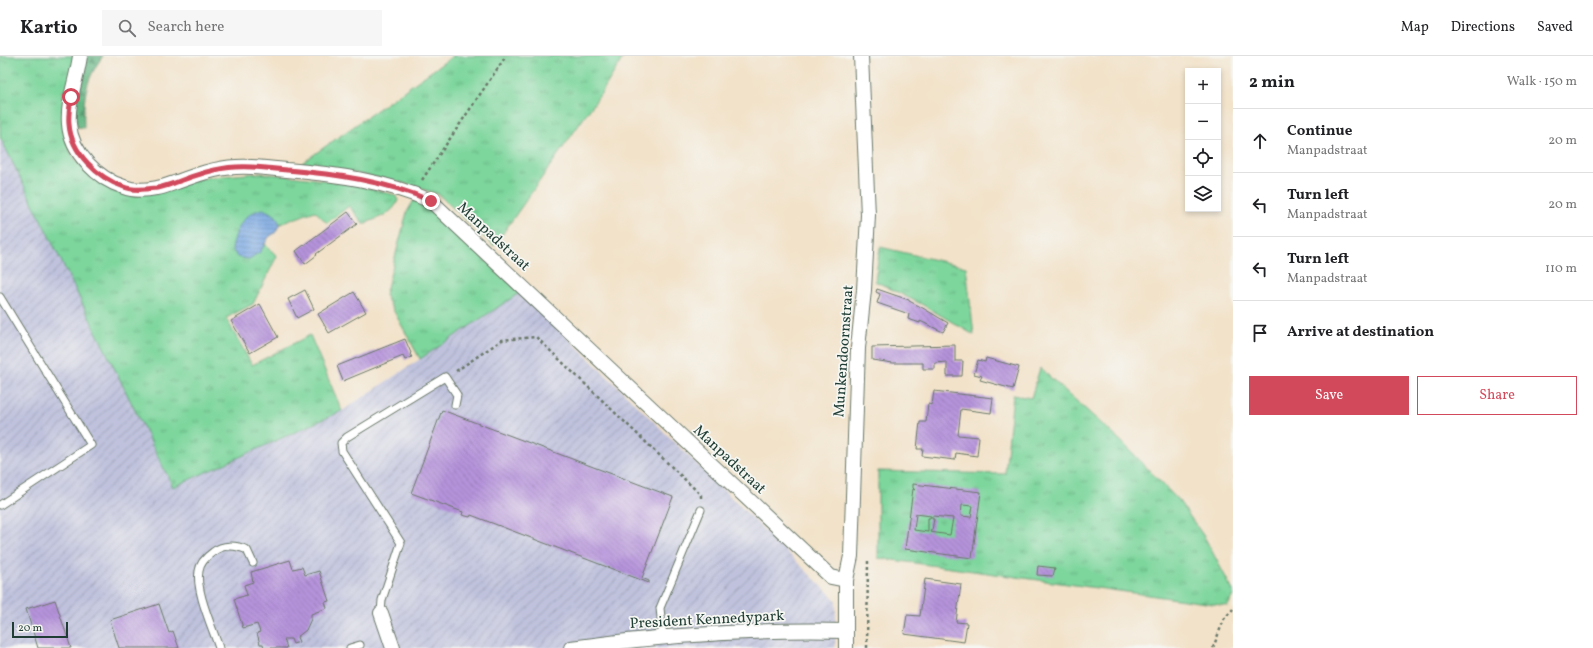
<!DOCTYPE html>
<meta charset="utf-8">
<style>
:root{--surface:#fff;--page:#f6f6f6;--text:#202124;--muted:#757577;--line:#e0e0e0;--accent:#d1495b}
body{margin:0;font-family:Vollkorn,serif;background:var(--page);color:var(--text)}
.controls{position:absolute;right:12px;top:12px;display:grid;overflow:hidden;border-radius:0px;box-shadow:0 2px 6px #0003}
.controls button{width:36px;height:36px;display:grid;place-items:center;padding:0;border:0;border-bottom:1px solid var(--line);background:var(--surface);color:var(--text);font:20px sans-serif}
.scale{position:absolute;left:12px;bottom:10px;width:56px;box-sizing:border-box;padding-left:4px;border:2px solid #1f3d34;border-top:0;font-size:11px;line-height:14px;white-space:nowrap;color:#1f3d34;-webkit-text-stroke:3px #f6f6f2;paint-order:stroke}
.stop{position:absolute;width:12px;height:12px;margin:-9px;border:3px solid #d1495b;border-radius:50%;background:#fff}
.stop.end{background:#d1495b;border-color:#fff;box-shadow:0 1px 4px #0008}
.list{margin:0;padding:0;list-style:none}
h2{display:flex;justify-content:space-between;align-items:center;height:52px;margin:0;padding:0 16px;font-size:17px}
h2 small{font-size:13px;font-weight:400;color:var(--muted)}
.list li{display:grid;grid-template-columns:26px 1fr auto;gap:12px;align-items:center;box-sizing:border-box;height:64px;padding:0 16px;border-top:1px solid var(--line)}
.list b{display:block;font-size:15px;white-space:nowrap}
.list p{margin:0;font-size:13px;white-space:nowrap;color:var(--muted)}
.list em{font-size:13px;font-style:normal;color:var(--muted)}
.actions{display:flex;gap:8px;padding:12px 16px}
.actions a{flex:1;padding:9px 0;border:1px solid var(--accent);border-radius:0px;text-align:center;font-size:14px;color:var(--accent)}
.actions .main{background:var(--accent);color:#fff}
.icon{flex:none;width:22px;height:22px;fill:none;stroke:currentColor;stroke-width:2;stroke-linecap:round;stroke-linejoin:round}
.map{position:relative;flex:none;width:1233px;height:592px;overflow:hidden}
header{display:flex;align-items:center;gap:24px;box-sizing:border-box;height:56px;padding:0 20px;background:var(--surface);border-bottom:1px solid var(--line)}
header strong{font-size:19px}
nav{display:flex;gap:22px;margin-inline-start:auto;font-size:14px}
.search{width:280px;height:36px;background:var(--page);display:flex;align-items:center;gap:10px;box-sizing:border-box;padding:0 14px;border-radius:0px;color:var(--muted);font-size:15px}
main{display:flex}
aside{flex:1;background:var(--surface)}
.map>svg:first-child{display:block}
.industrial{fill:url(#industrial-furrows)}
.grass{fill:url(#grass-tufts);stroke:#4e8a68}
.forest{fill:url(#forest-firs);stroke:#427a5c}
.water{fill:url(#water-rules);stroke:#4c728b}
.building{fill:url(#building-back-hatch);fill-rule:evenodd}
.lines{fill:none;stroke-linecap:round;stroke-linejoin:round}
.service-casing{stroke:#697768;stroke-width:9}
.minor-casing{stroke:#697768;stroke-width:16}
.path{stroke:#697768;stroke-width:2.5;stroke-dasharray:3 3;stroke-linecap:butt}
.service{stroke:#fff;stroke-width:7}
.minor{stroke:#fff;stroke-width:14}
.route{stroke:#d1495b;stroke-width:5}
.labels{text-anchor:middle;stroke-width:3.5;stroke-linejoin:round;paint-order:stroke}
.street-label{font-size:15px;fill:#1f3d34;stroke:#f6f6f2}
</style>
<header>
<strong>Kartio</strong>
<div class="search"><svg class="icon" aria-label="search" viewBox="0 0 24 24"><circle cx="10" cy="10" r="6"/><path d="M15 15l6 6"/></svg>Search here</div>
<nav><a>Map</a><a>Directions</a><a>Saved</a></nav>
</header>
<main>
<div class="map">
<svg width="1233" height="592" viewBox="0 0 1233 592">
<defs>
<pattern id="industrial-furrows" width="10" height="10" patternUnits="userSpaceOnUse"><rect width="10" height="10" fill="#c0c2dd"/><path d="M-1 1l2-2M0 10L10 0M9 11l2-2" fill="none" stroke="#9b9fb4"/></pattern>
<pattern id="grass-tufts" width="24" height="20" patternUnits="userSpaceOnUse"><rect width="24" height="20" fill="#7dd69c"/><path d="M3 7l-1-3M5 7V3M7 7l1-3M15 17l-1-3M17 17v-4M19 17l1-3" fill="none" stroke="#66af80"/></pattern>
<pattern id="forest-firs" width="22" height="20" patternUnits="userSpaceOnUse"><rect width="22" height="20" fill="#66b784"/><path d="M5 1l3.5 6h-7zM16 11l3.5 6h-7z" fill="#53966d"/></pattern>
<pattern id="water-rules" width="6" height="5" patternUnits="userSpaceOnUse"><rect width="6" height="5" fill="#79a7e2"/><path d="M0 2.5h6" fill="none" stroke="#6389b8"/></pattern>
<pattern id="building-back-hatch" width="6" height="6" patternUnits="userSpaceOnUse"><rect width="6" height="6" fill="#b693db"/><path d="M-1 5l2 2M0 0l6 6M5-1l2 2" fill="none" stroke="#9379b2"/></pattern>
</defs>
<rect width="100%" height="100%" fill="#f6f6f2"/>
<filter id="ink" filterUnits="userSpaceOnUse"><feTurbulence type="fractalNoise" baseFrequency=".025" numOctaves="2"/><feDisplacementMap in="SourceGraphic" scale="8" xChannelSelector="R" yChannelSelector="G"/><feConvolveMatrix kernelMatrix="1 2 1 2 8 2 1 2 1" color-interpolation-filters="sRGB"/></filter>
<filter id="wash" filterUnits="userSpaceOnUse"><feTurbulence type="fractalNoise" baseFrequency=".012" numOctaves="4" result="noise"/><feDisplacementMap in="SourceGraphic" scale="16" xChannelSelector="R" yChannelSelector="G"/><feGaussianBlur stdDeviation="0.9" result="paint"/><feColorMatrix in="noise" values="0 0 0 0 0 0 0 0 0 0 0 0 0 0 0 0 0 1.4 0 .05"/><feComposite in="paint" operator="in"/></filter>
<g filter="url(#wash)">
<rect width="100%" height="100%" fill="#f2e2c9"/>
<path class="industrial" d="M0 81 173 431 342 355 521 236 836 544 835 592H0Z"/>
<g class="grass">
<path d="M0 0H75L66 83 71 97 79 108 119 135 211 121 259 117 308 122 356 129 395 139 398 144C394 158 377 162 364 168L349 150 327 167 315 155 280 168 275 159 260 196 265 188 277 200 253 248 226 262 252 309 310 279 342 355 173 431 0 81Z"/>
<path d="M453 0H624L602 36 494 190 438 138 400 126 302 107Z"/>
<path d="M414 144 426 149 521 236 420 303 385 239 407 156Z"/>
<path d="M880 191 966 211 974 279 923 249 875 225Z"/>
<path d="M1040 312 1123 387 1179 445 1205 482 1233 535V539L1228 550 878 502V415L1005 418 1013 339 1031 342Z"/>
</g>
<path class="forest" d="M86 0H103C85 24 83 42 84 72L77 71C71 49 82 22 86 0Z"/>
<path class="water" d="M263 153 275 159 280 168 275 177 269 181 260 196 249 203 237 201 232 193C236 173 242 158 263 153Z"/>
<g id="blocks">
<g class="building">
<path d="M348 156 357 168 316 198 317 199 305 208 296 195Z"/>
<path d="M877 233 909 244V245L921 251 948 267 943 276 920 265V267L908 263 909 258 877 247 880 238 876 236Z"/>
<path d="M305 234 314 253 297 262 288 243Z"/>
<path d="M354 236 366 256 329 277 318 258Z"/>
<path d="M260 248 278 281 250 297 231 265Z"/>
<path d="M405 283 411 297 410 298 412 301 405 304 403 300 343 325 337 310Z"/>
<path d="M955 289V305H963L962 320H947V306L935 307V313H923V307H893L872 304V291Z"/>
<path d="M986 302 1019 311 1013 333 980 324 982 320 974 318 978 304 985 306Z"/>
<path d="M934 335 993 342 991 357 961 353 958 379 979 381 977 400 956 397 955 404 922 400 923 393H917L920 366H926L928 348 932 349Z"/>
<path d="M442 354 673 441 642 522 649 525V527L471 459 470 461 462 459 463 456 411 437Z"/>
<path d="M913 428 981 436 972 502 905 493 913 433 915 434 913 432ZM962 449 973 450 971 461 961 460ZM916 458 931 460 930 462H928V476L914 474ZM932 460 953 462 950 479 930 476 931 474H932L934 463H932Z"/>
<path d="M290 504 293 513 302 511 305 519 319 515 329 545 325 546 327 552 311 558V563L306 574 297 581 299 586 293 588 291 583H284L287 592H264L263 588H260L257 577 260 576 257 568 243 572 234 543 247 539 244 529 253 526 251 516Z"/>
<path d="M1038 510 1055 512 1053 520 1037 519Z"/>
<path d="M925 523 961 528 956 566 967 567 964 586 904 578 907 559 920 560Z"/>
<path d="M55 544 71 592H38L26 553Z"/>
<path d="M159 548 169 577 173 575 179 592H119L110 564Z"/>
</g>
</g>
</g>
<g filter="url(#ink)">
<use href="#blocks" fill-opacity="0" stroke="#697768" stroke-width="1"/>
<g class="lines">
<defs>
<g id="service">
<path d="M0 241 91 389 0 449"/>
<path d="M381 557 382 544 401 487 342 395 341 387 347 381 445 321 457 339 455 349"/>
<path d="M663 581 660 552 701 454"/>
<path d="M219 592C213 573 195 534 199 515 200 507 206 501 213 496 223 488 236 489 247 494L253 507"/>
<path d="M350 592 360 589"/>
</g>
<g id="minor">
<path d="M80 0C77 23 67 45 69 68 71 97 98 123 124 131 134 135 147 134 157 132 164 131 171 128 177 126 196 119 215 112 236 111 253 110 270 112 287 114 336 118 386 125 431 145L831 521 846 524"/>
<path d="M381 557 393 592"/>
<path d="M571 592C662 579 754 573 846 575"/>
<path d="M846 592V524L851 500 858 292 864 234 868 159 861 0"/>
</g>
</defs>
<use href="#service" class="service-casing"/>
<use href="#minor" class="minor-casing"/>
<g class="path">
<path d="M422 124 506 0"/>
<path d="M456 315 502 284 536 281 701 439V442"/>
<path d="M867 592 868 505"/>
<path d="M1213 592 1224 563 1233 553"/>
</g>
<use href="#service" class="service"/>
<use href="#minor" class="minor"/>
</g>
</g>
<g class="lines" filter="url(#ink)">
<path class="route" d="M71 41C70 50 68 59 69 68 71 97 98 122 124 131 134 135 147 133 157 132 164 131 171 128 177 126 196 119 215 112 236 111 253 110 270 112 287 114 336 118 386 125 431 145"/>
</g>
<g class="labels">
<g class="street-label">
<text transform="translate(494 180) rotate(43)" y="5">Manpadstraat</text>
<text transform="translate(843 295) rotate(-86)" y="5">Munkendoornstraat</text>
<text transform="translate(730 403) rotate(43)" y="5">Manpadstraat</text>
<text transform="translate(707 563) rotate(-3)" y="5">President Kennedypark</text>
</g>
</g>
</svg>
<div class="controls">
<button>+</button>
<button>−</button>
<button><svg class="icon" aria-label="locate" viewBox="0 0 24 24"><circle cx="12" cy="12" r="6"/><path d="M12 2v4M12 18v4M2 12h4M18 12h4"/></svg></button>
<button><svg class="icon" aria-label="layers" viewBox="0 0 24 24"><path d="M12 4l9 5-9 5-9-5zM3 14l9 5 9-5"/></svg></button>
</div>
<div class="scale">20 m</div>
<div class="stop" style="left:71px;top:41px"></div>
<div class="stop end" style="left:431px;top:145px"></div>
</div>
<aside>
<h2>2 min<small>Walk · 150 m</small></h2>
<ul class="list">
<li><svg class="icon" aria-label="ahead" viewBox="0 0 24 24"><path d="M12 20V5M6 11l6-6 6 6"/></svg><div><b>Continue</b><p>Manpadstraat</p></div><em>20 m</em></li>
<li><svg class="icon" aria-label="left" viewBox="0 0 24 24"><path d="M17 20v-9H6M10 6l-5 5 5 5"/></svg><div><b>Turn left</b><p>Manpadstraat</p></div><em>20 m</em></li>
<li><svg class="icon" aria-label="left" viewBox="0 0 24 24"><path d="M17 20v-9H6M10 6l-5 5 5 5"/></svg><div><b>Turn left</b><p>Manpadstraat</p></div><em>110 m</em></li>
<li><svg class="icon" aria-label="arrive" viewBox="0 0 24 24"><path d="M6 21V4h12l-3 4 3 4H6"/></svg><div><b>Arrive at destination</b></div></li>
</ul>
<div class="actions"><a class="main">Save</a><a>Share</a></div>
</aside>
</main>
